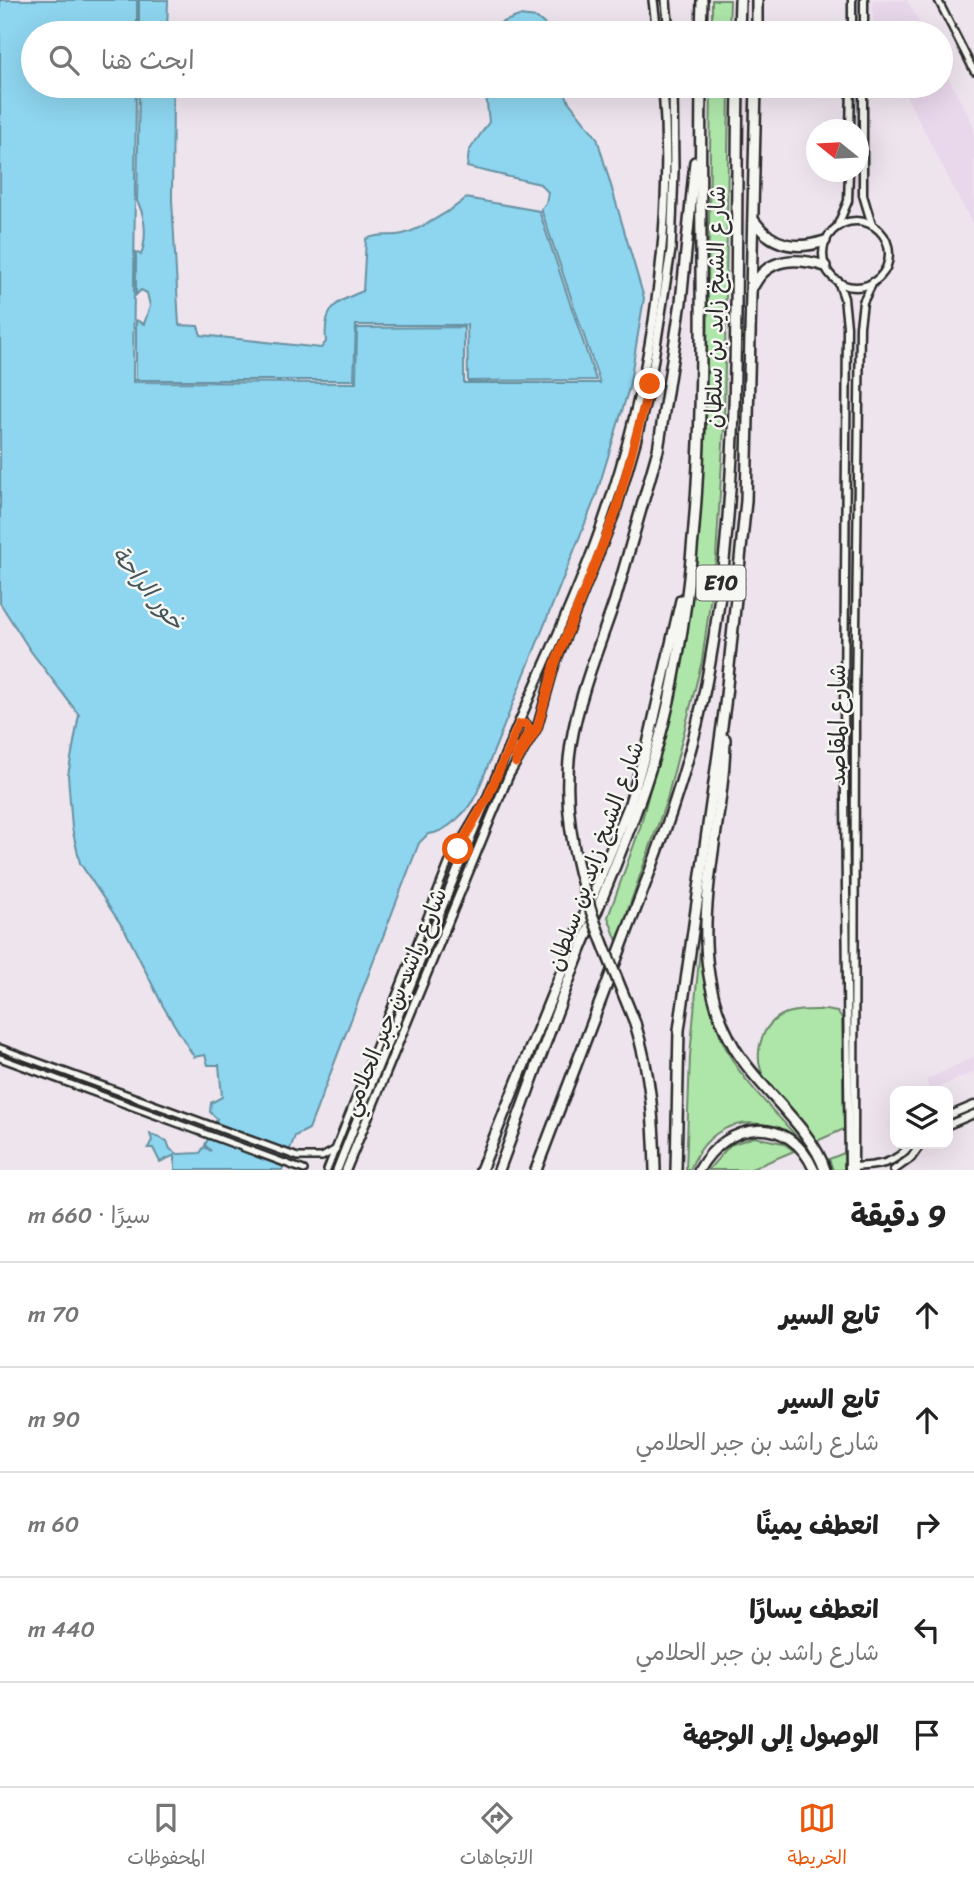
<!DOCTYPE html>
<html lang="ar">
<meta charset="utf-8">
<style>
:root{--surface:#fff;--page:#f6f6f6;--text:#222;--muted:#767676;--line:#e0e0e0;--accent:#ea580c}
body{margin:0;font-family:Sriracha,"Playpen Sans Arabic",sans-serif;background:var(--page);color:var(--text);direction:rtl}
.controls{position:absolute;right:21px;bottom:21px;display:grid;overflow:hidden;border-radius:14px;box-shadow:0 7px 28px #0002}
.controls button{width:63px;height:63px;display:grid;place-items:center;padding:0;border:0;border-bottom:2px solid var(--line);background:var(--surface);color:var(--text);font:35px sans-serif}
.compass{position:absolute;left:806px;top:119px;width:63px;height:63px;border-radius:50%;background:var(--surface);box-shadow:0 7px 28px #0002;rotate:288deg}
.stop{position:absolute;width:21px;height:21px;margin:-16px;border:5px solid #ea580c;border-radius:50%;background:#fff}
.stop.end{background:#ea580c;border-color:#fff;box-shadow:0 2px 7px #0008}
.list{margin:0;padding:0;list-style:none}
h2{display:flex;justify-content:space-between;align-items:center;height:91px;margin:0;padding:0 28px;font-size:30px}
h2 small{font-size:23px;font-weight:400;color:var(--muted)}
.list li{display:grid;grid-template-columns:46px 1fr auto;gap:21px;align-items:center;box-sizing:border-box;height:105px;padding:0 28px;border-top:2px solid var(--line)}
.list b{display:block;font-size:26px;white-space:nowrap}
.list p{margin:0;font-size:23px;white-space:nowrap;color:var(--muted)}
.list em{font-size:23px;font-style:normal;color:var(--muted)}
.icon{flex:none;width:38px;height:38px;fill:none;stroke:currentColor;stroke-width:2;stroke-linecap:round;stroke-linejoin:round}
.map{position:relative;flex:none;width:974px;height:1170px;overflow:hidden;direction:ltr}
.search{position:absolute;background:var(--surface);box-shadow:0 7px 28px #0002;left:21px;right:21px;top:21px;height:77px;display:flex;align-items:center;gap:18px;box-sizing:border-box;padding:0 24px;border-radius:38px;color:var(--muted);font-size:26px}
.sheet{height:616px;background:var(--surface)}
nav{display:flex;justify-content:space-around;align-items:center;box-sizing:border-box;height:98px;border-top:2px solid var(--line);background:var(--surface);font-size:19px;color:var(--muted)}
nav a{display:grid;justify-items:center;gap:4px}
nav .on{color:var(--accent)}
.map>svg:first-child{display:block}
.built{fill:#e9d7eb}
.green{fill:#aee6a9;stroke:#6c886a;stroke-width:2}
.water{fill:#8ed5ef;stroke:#6691a1;stroke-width:2}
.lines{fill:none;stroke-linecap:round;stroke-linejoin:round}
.minor-casing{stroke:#2b2b2b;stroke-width:10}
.tertiary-casing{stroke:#2b2b2b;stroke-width:11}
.secondary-casing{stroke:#2b2b2b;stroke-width:12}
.trunk-casing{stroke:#2b2b2b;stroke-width:13}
.motorway-casing{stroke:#2b2b2b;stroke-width:14}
.minor{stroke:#f6f6f2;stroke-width:5}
.tertiary{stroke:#f6f6f2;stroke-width:6}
.secondary{stroke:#f6f6f2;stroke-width:7}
.trunk{stroke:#f6f6f2;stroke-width:8}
.motorway{stroke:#f6f6f2;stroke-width:9}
.motorway-bridge-casing{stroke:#2b2b2b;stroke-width:14;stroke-linecap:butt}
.motorway-bridge{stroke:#f6f6f2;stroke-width:9}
.route{stroke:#ea580c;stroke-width:9}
.labels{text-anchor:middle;stroke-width:5;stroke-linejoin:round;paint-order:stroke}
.shield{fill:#f6f6f2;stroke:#686867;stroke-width:2}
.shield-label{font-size:21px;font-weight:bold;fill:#2b2b2b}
.street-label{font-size:23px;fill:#2b2b2b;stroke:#f6f6f2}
.water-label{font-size:24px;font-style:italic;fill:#44565c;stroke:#f6f6f2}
</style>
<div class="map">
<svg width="974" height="1170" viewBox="0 0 974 1170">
<rect width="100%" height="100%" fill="#eee4ee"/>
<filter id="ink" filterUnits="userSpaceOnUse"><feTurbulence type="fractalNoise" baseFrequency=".0143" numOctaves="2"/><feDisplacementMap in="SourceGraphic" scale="14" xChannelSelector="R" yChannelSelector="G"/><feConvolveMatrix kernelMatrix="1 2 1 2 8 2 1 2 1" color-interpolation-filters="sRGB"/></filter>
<g filter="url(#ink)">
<g class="built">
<path d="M873 0H907L925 33H874Z"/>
<path d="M941 64 974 127V227L901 86H941Z"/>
<path d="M974 1057V1072L930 1091 926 1080Z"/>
</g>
<g class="green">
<path d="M712 0H730L729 33H712Z"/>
<path d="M711 86H729L724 428 716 558 702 661 667 799 617 941 608 917 640 828 683 661 696 562 706 428Z"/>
<path d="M700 948C706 988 713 1032 736 1066 755 1094 781 1118 803 1144 762 1111 710 1116 690 1170H686L690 1056Z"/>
<path d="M825 1010 837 1012 842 1018 844 1129 817 1141C801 1121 781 1103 767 1082 752 1061 758 1028 782 1015 795 1009 812 1010 825 1010Z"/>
<path d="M754 1137 783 1143 794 1151 749 1170H708L730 1145Z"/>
<path d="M844 1153V1170H833L829 1159Z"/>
</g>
<g class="water">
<path d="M0 0H137V33H33V86H136L133 382 356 383 357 328 464 327V383H600L541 209 546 204 548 192 540 184 467 167 469 151 489 122 485 86H562L569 102 597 138 644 298 629 388 596 496 477 793C469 810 447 833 428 834L419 843 309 1129 295 1136 282 1170H175V1155L160 1162 153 1148H148L152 1140 150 1134 167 1141 170 1149 178 1154 200 1153 204 1147 211 1151 205 1145 217 1119 210 1112 211 1103 222 1097 219 1065H208L205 1055 194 1057 163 1006 126 932 80 863 72 828 68 775 79 715 30 650 0 603Z"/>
<path d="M139 0H168L167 33H139Z"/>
<path d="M519 16 537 18 555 33H487L492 26Z"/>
<path d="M139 86H170L173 97 172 200 179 325 198 326 201 335 321 348 326 342C323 308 334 303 363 291L366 239C379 233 390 237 403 234 419 230 454 209 466 198L539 211 596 380 468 381 467 325H356L354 380H136V320L144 324 150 306 147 293 141 290 136 295V252L141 255C147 238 146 217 137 201Z"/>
</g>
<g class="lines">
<defs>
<g id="minor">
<path d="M938 0 974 71"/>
<path d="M0 1048 298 1157H322L336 1149"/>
<path d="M0 1058 304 1170"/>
<path d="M327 1170 450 859 480 808"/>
</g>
<g id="tertiary">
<path d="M852 33V0"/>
<path d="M864 33V0"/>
<path d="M863 86V195L872 225"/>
<path d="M850 130 851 86"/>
<circle cx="856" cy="254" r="33"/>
<path d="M837 227 848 201 849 172"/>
<path d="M838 281 844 298 847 326 844 704 849 1170"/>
<path d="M948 1116 974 1105"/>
<path d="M948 1125 974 1114"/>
<path d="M851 1167C877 1166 895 1165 911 1144"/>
<path d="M854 1170 855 704 860 326 863 302 873 282"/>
<path d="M894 1170 911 1158 921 1144"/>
</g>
<g id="secondary">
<path d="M653 0 657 33"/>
<path d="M666 0 669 33"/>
<path d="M519 724H526L530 729 523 743"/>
<path d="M456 847 460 853 457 863"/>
<path d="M337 1170C391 1033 446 896 503 760 532 689 566 620 593 548 648 401 675 242 663 86"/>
<path d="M346 1170 492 815 509 775 537 728 555 664 616 511 636 442 650 384 671 250 674 171 673 86"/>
</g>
<path id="trunk" d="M699 1170C727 1120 789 1113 814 1170"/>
<g id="motorway">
<path d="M757 0V33"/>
<path d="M701 33 702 0"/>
<path d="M739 33 740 0"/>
<path d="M755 222C773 247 797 250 825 241"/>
<path d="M754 285C769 256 798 258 825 266"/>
<path d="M615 600 658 450 681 302 695 162"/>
<path d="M725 739C724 843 677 948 734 1047 757 1087 812 1128 825 1170"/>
<path d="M635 1023C650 1072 654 1118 655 1170"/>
<path d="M481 1170 629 806 648 744 681 600"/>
<path d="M499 1170C526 1098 551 1025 579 954 613 871 649 789 669 701 713 499 698 291 701 86"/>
<path d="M536 1170C566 1091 596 1013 626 934 658 852 689 771 706 684 744 487 734 285 738 86"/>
<path d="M676 1170 679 1030 725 705 746 501 756 86"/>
</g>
</defs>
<use href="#minor" class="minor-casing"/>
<use href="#tertiary" class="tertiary-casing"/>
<use href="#secondary" class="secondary-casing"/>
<use href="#trunk" class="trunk-casing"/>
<use href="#motorway" class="motorway-casing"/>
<use href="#minor" class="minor"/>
<use href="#tertiary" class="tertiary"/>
<use href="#secondary" class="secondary"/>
<use href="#trunk" class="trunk"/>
<use href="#motorway" class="motorway"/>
<defs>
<path id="motorway-bridge" d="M615 600C599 647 579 695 571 744 555 844 599 933 635 1023"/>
</defs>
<use href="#motorway-bridge" class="motorway-bridge-casing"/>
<use href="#motorway-bridge" class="motorway-bridge"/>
</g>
</g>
<g class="lines" filter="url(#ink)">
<path class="route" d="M458 849 488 797 519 724H526L530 729 516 756V763L537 729 555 664 616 511 650 384"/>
</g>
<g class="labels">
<rect class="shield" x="696.5" y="565.5" width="49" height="35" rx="5"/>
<g class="shield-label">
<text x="721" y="590">E10</text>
</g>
<g class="street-label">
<text transform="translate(715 307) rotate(-89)" y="8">شارع الشيخ زايد بن سلطان</text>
<text transform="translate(837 725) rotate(-90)" y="8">شارع المقاصد</text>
<text transform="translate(595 856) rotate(-70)" y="8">شارع الشيخ زايد بن سلطان</text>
<text transform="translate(394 1002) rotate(-68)" y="8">شارع راشد بن جبر الحلامي</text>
</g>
<g class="water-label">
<text transform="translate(148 588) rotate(51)" y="8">خور الراحة</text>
</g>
</g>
</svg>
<div class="controls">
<button><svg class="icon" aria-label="layers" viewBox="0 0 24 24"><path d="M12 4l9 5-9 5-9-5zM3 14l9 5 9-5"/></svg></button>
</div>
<svg class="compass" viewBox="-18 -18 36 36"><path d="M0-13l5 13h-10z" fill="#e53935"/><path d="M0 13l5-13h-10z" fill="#767676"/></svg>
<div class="stop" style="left:458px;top:849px"></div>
<div class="stop end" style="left:650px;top:384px"></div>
<div class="search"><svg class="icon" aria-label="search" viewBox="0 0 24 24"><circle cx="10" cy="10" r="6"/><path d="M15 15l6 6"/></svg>ابحث هنا</div>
</div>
<section class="sheet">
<h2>9 دقيقة<small>سيرًا · 660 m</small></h2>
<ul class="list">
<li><svg class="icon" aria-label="ahead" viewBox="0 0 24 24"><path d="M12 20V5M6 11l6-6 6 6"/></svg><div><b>تابع السير</b></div><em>70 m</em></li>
<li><svg class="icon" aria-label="ahead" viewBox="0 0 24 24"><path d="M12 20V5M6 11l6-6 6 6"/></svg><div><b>تابع السير</b><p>شارع راشد بن جبر الحلامي</p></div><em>90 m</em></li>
<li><svg class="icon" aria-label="right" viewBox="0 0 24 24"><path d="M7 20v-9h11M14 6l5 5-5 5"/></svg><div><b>انعطف يمينًا</b></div><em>60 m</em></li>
<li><svg class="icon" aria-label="left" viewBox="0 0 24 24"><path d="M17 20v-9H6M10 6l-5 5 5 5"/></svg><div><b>انعطف يسارًا</b><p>شارع راشد بن جبر الحلامي</p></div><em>440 m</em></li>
<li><svg class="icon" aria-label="arrive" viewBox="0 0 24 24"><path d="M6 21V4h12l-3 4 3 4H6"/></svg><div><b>الوصول إلى الوجهة</b></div></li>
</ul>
</section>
<nav>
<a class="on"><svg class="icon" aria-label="map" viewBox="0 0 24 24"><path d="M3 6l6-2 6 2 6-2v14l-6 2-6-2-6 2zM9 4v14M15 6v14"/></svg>الخريطة</a>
<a><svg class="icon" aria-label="directions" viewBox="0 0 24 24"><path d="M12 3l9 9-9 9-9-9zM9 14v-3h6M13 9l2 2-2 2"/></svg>الاتجاهات</a>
<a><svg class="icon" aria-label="saved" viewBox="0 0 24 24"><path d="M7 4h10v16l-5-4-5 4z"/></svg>المحفوظات</a>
</nav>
